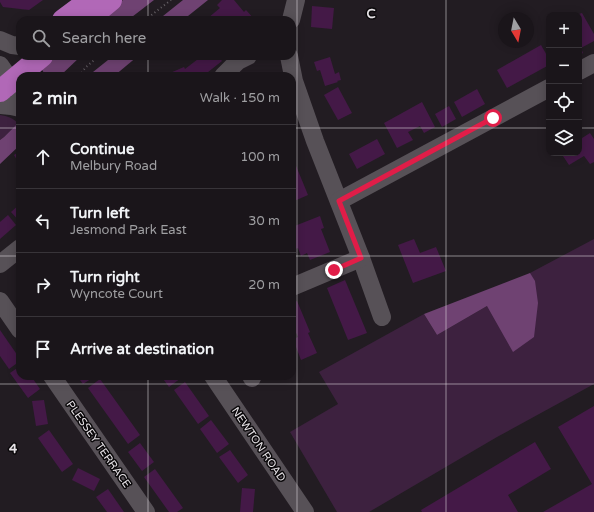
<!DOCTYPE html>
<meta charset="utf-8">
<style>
:root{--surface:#1a151a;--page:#272227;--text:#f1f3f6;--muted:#9f9fa2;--line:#383439}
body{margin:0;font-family:"Varela Round",sans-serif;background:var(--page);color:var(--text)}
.controls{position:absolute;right:12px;top:12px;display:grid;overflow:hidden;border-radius:8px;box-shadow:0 2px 10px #0003}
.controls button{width:36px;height:36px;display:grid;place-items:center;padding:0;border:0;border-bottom:1px solid var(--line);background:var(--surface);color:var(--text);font:20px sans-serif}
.compass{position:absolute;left:498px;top:12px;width:36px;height:36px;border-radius:50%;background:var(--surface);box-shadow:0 2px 10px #0003;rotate:170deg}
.stop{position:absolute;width:12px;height:12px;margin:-9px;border:3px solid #e11d48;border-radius:50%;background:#fff}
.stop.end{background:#e11d48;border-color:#fff;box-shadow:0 1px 4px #0008}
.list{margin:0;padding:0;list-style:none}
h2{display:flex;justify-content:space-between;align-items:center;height:52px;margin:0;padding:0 16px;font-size:17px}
h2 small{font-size:13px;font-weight:400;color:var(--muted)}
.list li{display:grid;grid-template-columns:26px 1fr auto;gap:12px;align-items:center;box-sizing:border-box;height:64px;padding:0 16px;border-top:1px solid var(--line)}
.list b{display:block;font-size:15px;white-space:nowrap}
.list p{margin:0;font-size:13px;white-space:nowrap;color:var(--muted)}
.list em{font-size:13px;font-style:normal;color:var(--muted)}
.icon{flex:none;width:22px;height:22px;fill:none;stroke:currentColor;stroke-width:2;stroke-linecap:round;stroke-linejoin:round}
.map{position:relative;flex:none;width:594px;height:512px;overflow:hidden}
.search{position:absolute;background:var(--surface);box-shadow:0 2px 10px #0003;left:16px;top:16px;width:280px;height:44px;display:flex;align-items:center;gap:10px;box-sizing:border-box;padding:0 14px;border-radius:12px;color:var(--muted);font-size:15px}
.panel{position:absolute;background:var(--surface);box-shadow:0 2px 10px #0003;left:16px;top:72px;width:280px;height:308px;border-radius:12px}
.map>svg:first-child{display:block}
.green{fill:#3d213f}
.forest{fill:#6f4272}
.building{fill:#441947}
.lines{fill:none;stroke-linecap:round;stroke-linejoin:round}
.path{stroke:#656065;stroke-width:2;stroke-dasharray:1 3;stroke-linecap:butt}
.minor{stroke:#575157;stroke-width:18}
.highway{stroke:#b168b7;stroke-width:22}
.route{stroke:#e11d48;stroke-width:5}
.grid{fill:none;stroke:#e7e3e7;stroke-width:1;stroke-opacity:0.55}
.labels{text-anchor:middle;stroke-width:3;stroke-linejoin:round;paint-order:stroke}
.street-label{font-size:11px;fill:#e7e3e7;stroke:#0a080a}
.grid-label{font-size:13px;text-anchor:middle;font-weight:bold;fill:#e7e3e7;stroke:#0a080a;stroke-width:3;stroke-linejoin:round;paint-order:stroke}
</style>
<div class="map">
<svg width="594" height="512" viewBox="0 0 594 512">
<rect width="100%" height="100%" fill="#221c22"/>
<g class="green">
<path d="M0 115C8 116 12 118 18 123L4 137 0 140Z"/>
<path d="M594 239V384L497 437 369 512H337L290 432 338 404 319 372 424 314 437 335 487 306 530 273Z"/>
</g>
<g class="forest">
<path d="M123 0H154L128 20H98Z"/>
<path d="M183 0H208L183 20H158Z"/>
<path d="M54 56H81L60 76H44L43 71 40 68Z"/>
<path d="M113 56H138L114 76H88Z"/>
<path d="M18 123 20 125V145L0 164V140L4 137Z"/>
<path d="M530 273 535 281 538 303 534 337 513 352 487 306 437 335 424 314Z"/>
</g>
<g class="building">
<path d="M0 0H43L29 10 3 7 0 2Z"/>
<path d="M222 0H234L244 12 246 10 255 20H209L208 18 220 8 217 5Z"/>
<path d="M312 6 334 8 332 29 311 27Z"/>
<path d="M582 13 594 34V41L581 48 583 53 579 55V14Z"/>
<path d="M541 45 549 59V65L507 88 497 70Z"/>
<path d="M202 56H218L222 61 203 76H163L184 67 185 69Z"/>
<path d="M330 57 335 74 339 72 341 80 337 81 338 82 325 86 320 70 317 71 314 62Z"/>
<path d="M338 87 352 113 338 120 324 95Z"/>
<path d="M477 89 485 104 462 117 454 102Z"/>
<path d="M422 102 435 127 424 133 420 126 408 132 413 140 397 148 384 123Z"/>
<path d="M449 106 456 119 442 127 435 114Z"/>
<path d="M590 133 594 139V162L590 164 584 156 569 165 561 153H579V140Z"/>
<path d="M377 139 385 154 357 169 349 154Z"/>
<path d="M20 151V165L14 155Z"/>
<path d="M292 156 308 195 292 202Z"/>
<path d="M20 204V222L11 212Z"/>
<path d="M8 215 16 225 0 239V222Z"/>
<path d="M320 216 324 228 321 229 330 252 310 260 307 253 301 256 298 248 293 250 292 248V227Z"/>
<path d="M414 239 420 253 436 247 446 271 413 283 398 245Z"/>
<path d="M345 280 367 333 348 340 327 288Z"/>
<path d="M297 301 310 332 308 333 317 353 301 360 293 339 298 337 292 324V303Z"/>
<path d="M0 330 20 359V361L9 369 0 356Z"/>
<path d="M20 366V376H31L40 389 28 398 10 373Z"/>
<path d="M77 376H93L94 377 83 384Z"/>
<path d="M161 376H180L181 378 169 387Z"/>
<path d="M100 379 140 435 128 444 88 388Z"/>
<path d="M185 382 209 416 198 424 174 390Z"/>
<path d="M44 400 48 424 36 426 32 401Z"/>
<path d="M594 406V512H543L592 484 558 427Z"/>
<path d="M211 420 229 444 217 453 200 429Z"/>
<path d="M49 430 73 464 62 472 38 438Z"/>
<path d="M535 442 551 469 508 495 518 512H422L421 510Z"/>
<path d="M140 443 154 462 142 471 128 452Z"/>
<path d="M230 450 248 475 238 483 219 457Z"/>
<path d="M78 468 100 479 94 491 72 480Z"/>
<path d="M155 469 183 508 177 512H169L144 477Z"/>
<path d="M242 488 255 489 253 512H240Z"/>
<path d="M108 489 124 512H107L96 497Z"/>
</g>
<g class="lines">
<g class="path">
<path d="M145 20 171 0"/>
<path d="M79 76 86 67 99 56"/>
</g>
<g class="minor">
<path d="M291 20 296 0"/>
<path d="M0 40 12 45 20 46"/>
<path d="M289 56 294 81 315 141 361 258 382 317"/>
<path d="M0 65 20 94"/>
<path d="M579 71 594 63"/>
<path d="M223 76 238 61 248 56"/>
<path d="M0 105 11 106 20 108"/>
<path d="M339 201 549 88"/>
<path d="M0 264 20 248"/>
<path d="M292 287 361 258"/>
<path d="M0 301 20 330"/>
<path d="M52 376 146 512"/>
<path d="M213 376 305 512"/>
<path d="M251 376 252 378"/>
</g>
<g class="highway">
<path d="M63 20 90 0"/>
<path d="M87 20 111 0"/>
<path d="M0 91 42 56"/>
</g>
</g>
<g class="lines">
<path class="route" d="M334 270 361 258 339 201 493 118"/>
</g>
<path class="grid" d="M148 0V20M297 0V512M446 0V512M148 56V76M0 128H20M292 128H549M579 128H594M0 256H20M292 256H594M148 376V512M0 384H594"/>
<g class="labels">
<g class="street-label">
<text transform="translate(99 444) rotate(55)" y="4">PLESSEY TERRACE</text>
<text transform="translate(259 444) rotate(56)" y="4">NEWTON ROAD</text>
</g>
</g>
<g class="grid-label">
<text x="371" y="18">C</text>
<text x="13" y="453">4</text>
</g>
</svg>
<div class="controls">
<button>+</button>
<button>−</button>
<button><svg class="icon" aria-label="locate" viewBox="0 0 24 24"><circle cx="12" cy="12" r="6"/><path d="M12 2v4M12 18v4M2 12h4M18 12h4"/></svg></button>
<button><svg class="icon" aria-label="layers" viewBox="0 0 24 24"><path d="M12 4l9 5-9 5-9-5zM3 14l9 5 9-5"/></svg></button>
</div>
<svg class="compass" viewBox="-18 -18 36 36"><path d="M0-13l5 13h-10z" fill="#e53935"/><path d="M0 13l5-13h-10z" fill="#9f9fa2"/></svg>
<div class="stop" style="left:493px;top:118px"></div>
<div class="stop end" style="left:334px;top:270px"></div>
<div class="search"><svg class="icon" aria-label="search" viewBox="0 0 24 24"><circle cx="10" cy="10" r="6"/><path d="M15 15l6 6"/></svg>Search here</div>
<section class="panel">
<h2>2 min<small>Walk · 150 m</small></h2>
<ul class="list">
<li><svg class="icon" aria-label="ahead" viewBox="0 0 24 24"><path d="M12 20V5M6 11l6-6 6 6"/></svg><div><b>Continue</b><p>Melbury Road</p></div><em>100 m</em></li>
<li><svg class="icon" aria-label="left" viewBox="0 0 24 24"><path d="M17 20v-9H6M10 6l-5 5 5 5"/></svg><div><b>Turn left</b><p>Jesmond Park East</p></div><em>30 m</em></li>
<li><svg class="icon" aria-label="right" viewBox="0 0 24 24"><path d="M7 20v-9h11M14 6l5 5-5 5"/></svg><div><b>Turn right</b><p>Wyncote Court</p></div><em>20 m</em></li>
<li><svg class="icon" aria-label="arrive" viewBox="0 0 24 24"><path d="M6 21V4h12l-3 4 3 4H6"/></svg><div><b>Arrive at destination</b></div></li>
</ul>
</section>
</div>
